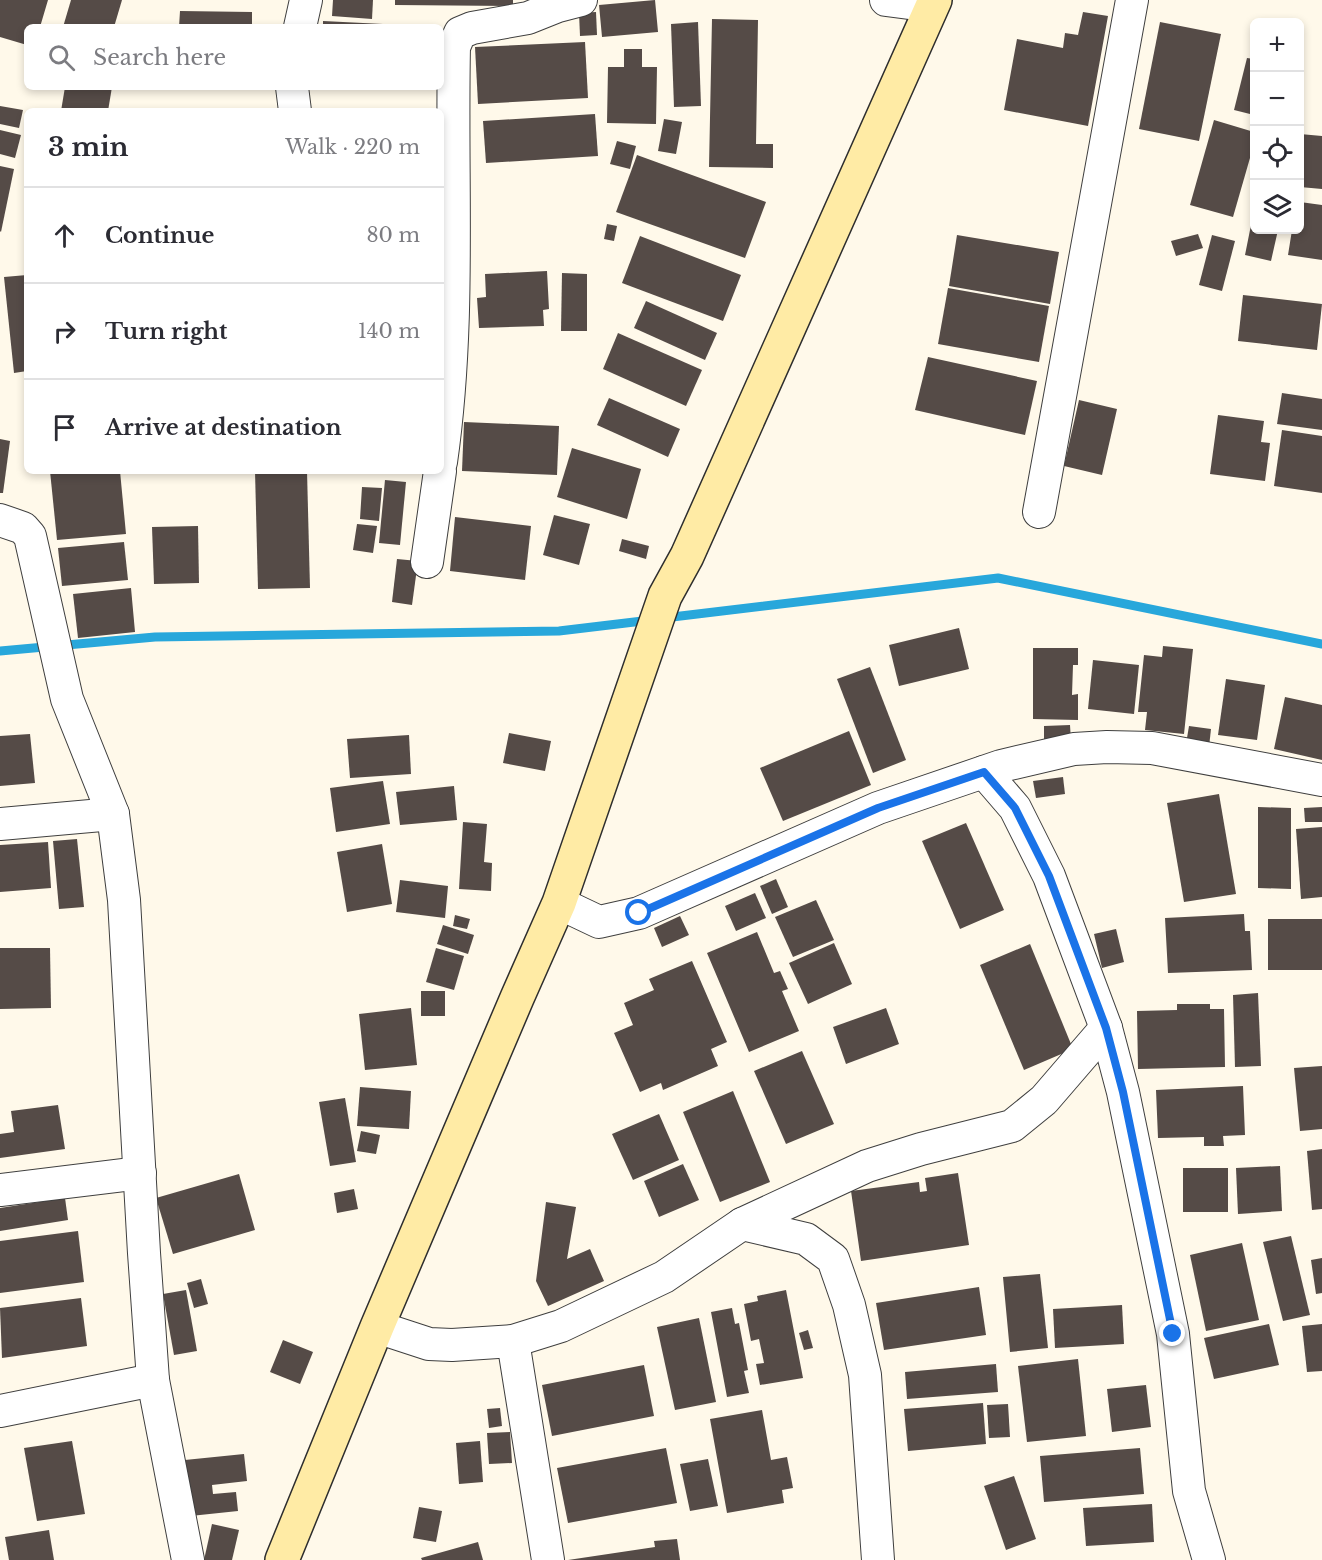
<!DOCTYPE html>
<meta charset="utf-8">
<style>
:root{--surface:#fff;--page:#f2f2f3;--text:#2b2b33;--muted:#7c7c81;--line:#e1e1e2}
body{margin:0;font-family:"Libre Baskerville",serif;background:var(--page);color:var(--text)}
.controls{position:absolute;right:18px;top:18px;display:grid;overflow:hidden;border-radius:9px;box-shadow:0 3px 9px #0003}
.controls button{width:54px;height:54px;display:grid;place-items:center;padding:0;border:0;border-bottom:2px solid var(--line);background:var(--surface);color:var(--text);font:30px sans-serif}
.stop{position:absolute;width:18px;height:18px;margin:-14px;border:4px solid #1a73e8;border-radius:50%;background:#fff}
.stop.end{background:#1a73e8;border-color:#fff;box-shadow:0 2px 6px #0008}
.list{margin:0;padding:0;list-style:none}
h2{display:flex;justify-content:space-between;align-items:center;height:78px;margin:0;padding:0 24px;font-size:26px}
h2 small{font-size:20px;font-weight:400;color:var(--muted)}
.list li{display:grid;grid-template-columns:39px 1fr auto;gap:18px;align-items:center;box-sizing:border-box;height:96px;padding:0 24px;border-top:2px solid var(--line)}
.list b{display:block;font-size:22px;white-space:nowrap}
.list em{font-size:20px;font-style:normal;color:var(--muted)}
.icon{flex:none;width:33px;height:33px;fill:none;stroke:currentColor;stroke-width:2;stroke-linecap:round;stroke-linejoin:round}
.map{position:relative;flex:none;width:1322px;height:1560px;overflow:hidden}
.search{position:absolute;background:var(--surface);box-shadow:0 3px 9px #0003;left:24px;top:24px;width:420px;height:66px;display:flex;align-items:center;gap:15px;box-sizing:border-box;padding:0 21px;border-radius:9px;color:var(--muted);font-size:22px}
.panel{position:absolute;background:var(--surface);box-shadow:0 3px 9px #0003;left:24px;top:108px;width:420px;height:366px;border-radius:9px}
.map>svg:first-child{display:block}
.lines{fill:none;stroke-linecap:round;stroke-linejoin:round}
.stream{stroke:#28a7db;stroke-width:9}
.building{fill:#554b47}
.street-casing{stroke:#3f3f3f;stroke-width:34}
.secondary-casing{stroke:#2e2e2e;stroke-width:36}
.street{stroke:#fff;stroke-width:32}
.secondary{stroke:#ffeba5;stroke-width:33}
.route{stroke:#1a73e8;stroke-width:8}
</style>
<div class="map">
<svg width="1322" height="1560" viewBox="0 0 1322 1560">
<rect width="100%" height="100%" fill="#fff9ea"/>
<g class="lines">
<g class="stream">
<path d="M664 618 998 578 1322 644"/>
<path d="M0 651 155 637 559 631 651 620"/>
</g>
</g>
<g class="building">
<path d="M0 0H48L40 27H27V45L0 37Z"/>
<path d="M71 0H122L114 27H63Z"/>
<path d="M333 0H373L372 19 332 16Z"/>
<path d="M395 0H513V6L395 5Z"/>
<path d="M655 0 658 32 602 37 599 5Z"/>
<path d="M180 11 252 12V27H179Z"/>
<path d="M596 12 597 35 580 36 579 13Z"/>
<path d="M1083 12 1108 16 1088 126 1004 110 1017 39 1063 48 1065 33 1078 35Z"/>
<path d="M712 19 758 20 756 144H773V168L709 167Z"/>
<path d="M323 21 403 25V27H323Z"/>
<path d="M698 22 701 106 674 107 671 24Z"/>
<path d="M1160 22 1221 34 1199 141 1139 129Z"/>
<path d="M585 42 588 98 478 104 475 47Z"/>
<path d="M624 49H642V67H657L656 124 607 123 608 67H624Z"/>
<path d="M1247 58 1254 59V115L1234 110Z"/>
<path d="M65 87H112L108 111H61Z"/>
<path d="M0 106 23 110 19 128 0 124Z"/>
<path d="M595 114 598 156 486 163 483 121Z"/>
<path d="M664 119 682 122 676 154 658 151Z"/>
<path d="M1214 120 1254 132V144L1233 217 1190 205Z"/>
<path d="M0 130 21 135 15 158 0 154Z"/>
<path d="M1300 134 1322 136V189L1300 187Z"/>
<path d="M617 141 636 146 630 169 610 164Z"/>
<path d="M637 155 766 202 745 258 616 212Z"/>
<path d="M0 166 14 169 1 232 0 231Z"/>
<path d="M1300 202 1322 205V260L1288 255 1292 230H1300Z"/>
<path d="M1253 215 1254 230H1278L1271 261 1245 255Z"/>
<path d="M607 224 617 226 614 241 604 239Z"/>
<path d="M1198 234 1203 248 1176 256 1171 241Z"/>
<path d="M957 235 1059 252 1050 304 949 286Z"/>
<path d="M1212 235 1235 241 1222 291 1199 285Z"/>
<path d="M640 236 741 275 723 321 622 283Z"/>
<path d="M547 271 549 309 543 310 544 326 479 328 477 298 486 297 485 274Z"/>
<path d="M562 273 587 274V331H561Z"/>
<path d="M27 275V371L14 373 4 277Z"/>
<path d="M948 288 1049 306 1039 362 938 344Z"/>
<path d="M1243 295 1322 304 1317 350 1238 341Z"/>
<path d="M646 301 717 333 705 360 634 328Z"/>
<path d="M618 333 702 370 686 406 603 369Z"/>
<path d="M928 357 1037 381 1025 435 915 410Z"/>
<path d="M1282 393 1322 399V430L1277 424Z"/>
<path d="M609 398 680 429 668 457 597 425Z"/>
<path d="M1079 400 1117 409 1102 475 1064 466Z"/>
<path d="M1218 415 1264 421 1261 442 1270 443 1265 481 1210 474Z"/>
<path d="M464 422 559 426 557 475 462 471Z"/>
<path d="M1282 430 1322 436V493L1274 486Z"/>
<path d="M0 439 10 441 3 493H0Z"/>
<path d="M572 448 641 469 627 519 557 497Z"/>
<path d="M50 471H120L126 534 57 540Z"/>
<path d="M255 471H307L310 588 258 589Z"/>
<path d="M385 480 406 482 400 545 379 543Z"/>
<path d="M362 487 382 488 379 521 360 519Z"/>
<path d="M554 515 590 524 579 565 543 555Z"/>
<path d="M455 517 531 526 525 580 450 571Z"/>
<path d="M357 524 377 526 373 553 353 550Z"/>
<path d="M198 526 199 583 154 584 152 527Z"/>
<path d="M622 539 649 546 646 559 619 551Z"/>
<path d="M124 542 128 580 62 586 58 548Z"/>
<path d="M397 559 418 561 412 605 392 602Z"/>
<path d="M131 588 135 632 78 638 73 594Z"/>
<path d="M959 628 969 669 899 686 889 645Z"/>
<path d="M1163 646 1193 649 1184 734 1145 730 1147 712H1138L1144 655 1162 657Z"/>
<path d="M1033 648H1078V665H1073L1072 695 1078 694V720L1033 719Z"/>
<path d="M1093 660 1139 665 1134 714 1088 709Z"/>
<path d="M870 667 906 760 873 773 837 679Z"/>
<path d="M1226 679 1265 685 1257 740 1218 735Z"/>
<path d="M1285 697 1322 705V760L1274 749Z"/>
<path d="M1070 725 1071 740 1044 741V726Z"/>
<path d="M1189 726 1211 729 1209 747 1186 744Z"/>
<path d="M849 731 871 785 783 821 760 768Z"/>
<path d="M509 733 551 741 545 771 503 763Z"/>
<path d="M30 734 35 783 0 786V736Z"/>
<path d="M409 735 411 774 350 778 347 739Z"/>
<path d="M1063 777 1065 794 1036 798 1033 781Z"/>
<path d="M383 781 390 824 336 832 330 788Z"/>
<path d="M454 786 457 820 400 825 396 792Z"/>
<path d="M1219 794 1236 894 1184 902 1167 803Z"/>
<path d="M1258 807 1291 808V889L1258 888Z"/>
<path d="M1322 807V822H1305L1304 808Z"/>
<path d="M463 822 487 824 484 862 492 863 491 891 459 889Z"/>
<path d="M966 823 1004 910 960 929 922 841Z"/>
<path d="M1322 827V897L1301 899 1296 829Z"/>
<path d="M77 839 84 907 59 909 53 841Z"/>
<path d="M48 842 51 888 0 892V845Z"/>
<path d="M382 844 392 904 347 912 337 852Z"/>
<path d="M776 879 788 907 772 914 760 886Z"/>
<path d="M400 880 448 886 445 918 396 912Z"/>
<path d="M755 893 766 918 736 931 725 906Z"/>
<path d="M816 900 834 940 793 957 775 917Z"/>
<path d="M1244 914 1245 931H1250L1252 970 1168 973 1165 918Z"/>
<path d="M455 915 470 919 467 929 453 926Z"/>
<path d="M680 916 689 935 662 947 654 928Z"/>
<rect x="1268" y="919" width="54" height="51"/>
<path d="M443 925 474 935 468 954 437 944Z"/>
<path d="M1116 929 1124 962 1102 968 1094 934Z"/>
<path d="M757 932 774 973 780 971 788 989 782 991 799 1031 749 1052 707 953Z"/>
<path d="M834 943 852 984 808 1004 789 963Z"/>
<path d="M1030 944 1073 1049 1024 1070 980 965Z"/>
<path d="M0 948H50L51 1008 0 1009Z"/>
<path d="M436 948 464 956 454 990 426 982Z"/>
<path d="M692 961 727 1042 711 1049 718 1066 663 1090 661 1083 640 1092 614 1033 633 1025 624 1003 654 990 649 979Z"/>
<rect x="421" y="991" width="24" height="25"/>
<path d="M1258 993 1261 1066 1235 1067 1233 995Z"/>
<path d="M1177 1004H1210V1009H1224L1225 1067 1138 1069 1137 1011 1177 1010Z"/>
<path d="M411 1008 417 1065 365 1070 359 1014Z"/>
<path d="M886 1008 899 1044 846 1064 833 1027Z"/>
<path d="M802 1051 834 1124 786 1144 754 1071Z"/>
<path d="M1322 1066V1129L1300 1131 1294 1068Z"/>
<path d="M1243 1086 1245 1135 1223 1136 1224 1146H1204V1137L1158 1138 1156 1090Z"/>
<path d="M360 1087 411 1091 409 1129 357 1126Z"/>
<path d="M733 1091 770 1182 720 1202 683 1112Z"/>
<path d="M345 1098 356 1162 330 1166 319 1102Z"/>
<path d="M58 1105 65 1149 0 1158V1134L14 1132 11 1111Z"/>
<path d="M659 1114 679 1160 633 1180 612 1134Z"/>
<path d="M361 1131 380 1135 376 1154 357 1151Z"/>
<path d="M1322 1149V1209L1312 1210 1307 1151Z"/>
<path d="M683 1164 699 1200 659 1217 644 1181Z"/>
<path d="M1280 1166 1282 1211 1238 1214 1236 1168Z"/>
<rect x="1183" y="1168" width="45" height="44"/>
<path d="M958 1173 969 1245 861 1261 851 1191 919 1182 920 1192 927 1191 925 1178Z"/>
<path d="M239 1174 255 1230 173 1254 156 1198Z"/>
<path d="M354 1189 358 1209 337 1213 334 1193Z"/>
<path d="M65 1198 68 1220 0 1231V1208Z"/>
<path d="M546 1202 576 1207 567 1259 590 1249 604 1281 548 1306 536 1281Z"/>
<path d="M78 1231 84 1282 0 1293V1241Z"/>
<path d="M1291 1236 1310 1315 1283 1321 1263 1242Z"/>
<path d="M1242 1243 1259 1320 1206 1331 1190 1255Z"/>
<path d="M1322 1258V1293L1316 1294 1311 1260Z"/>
<path d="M1040 1274 1048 1348 1010 1352 1003 1277Z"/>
<path d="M201 1279 208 1304 194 1308 187 1283Z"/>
<path d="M979 1287 986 1335 884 1350 876 1303Z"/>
<path d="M186 1290 197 1351 174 1355 163 1294Z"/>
<path d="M786 1290 803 1378 760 1385 756 1364 764 1363 759 1339 751 1341 744 1304 758 1301 757 1296Z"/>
<path d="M81 1298 87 1346 2 1358 0 1308Z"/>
<path d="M1122 1305 1124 1344 1055 1348 1053 1309Z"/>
<path d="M732 1308 735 1324 739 1323 748 1370 744 1371 749 1393 727 1397 711 1312Z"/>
<path d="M699 1318 716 1402 675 1410 657 1327Z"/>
<path d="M1269 1324 1279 1365 1214 1379 1204 1338Z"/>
<path d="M1322 1324V1371L1307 1372 1302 1326Z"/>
<path d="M808 1330 813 1348 804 1350 799 1333Z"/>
<path d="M283 1340 313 1352 300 1384 270 1372Z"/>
<path d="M1078 1359 1086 1436 1027 1442 1018 1366Z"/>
<path d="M996 1364 998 1392 907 1399 905 1372Z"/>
<path d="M644 1365 654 1416 552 1436 542 1385Z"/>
<path d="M1146 1385 1151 1427 1112 1432 1107 1389Z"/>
<path d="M983 1403 986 1444 908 1451 904 1409Z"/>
<path d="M1008 1404 1010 1437 989 1438 987 1405Z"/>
<path d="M500 1408 502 1426 489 1428 487 1409Z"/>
<path d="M762 1410 771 1460 787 1457 793 1488 782 1490 784 1503 727 1513 710 1419Z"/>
<path d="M510 1432 512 1463 489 1464 487 1433Z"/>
<path d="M72 1441 85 1514 37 1521 24 1448Z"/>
<path d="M480 1441 483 1482 459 1484 456 1443Z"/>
<path d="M666 1448 677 1503 568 1523 557 1468Z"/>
<path d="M1140 1448 1144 1494 1044 1502 1040 1456Z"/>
<path d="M244 1454 247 1481 212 1485 213 1494 236 1492 238 1511 181 1517 175 1461Z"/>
<path d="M708 1459 718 1506 690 1511 680 1464Z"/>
<path d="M1014 1476 1036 1539 1006 1550 984 1486Z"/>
<path d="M1152 1504 1154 1542 1086 1546 1083 1508Z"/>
<path d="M419 1507 442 1511 436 1542 413 1538Z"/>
<path d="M212 1524 239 1530 232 1560H204Z"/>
<path d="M49 1530 54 1560H9L5 1537Z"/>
<path d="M677 1539 680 1560H568L655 1547 654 1541Z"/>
<path d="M478 1542 483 1560H422L421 1558Z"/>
</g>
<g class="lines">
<defs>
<g id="street">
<path d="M886 0 932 6"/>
<path d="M300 27 306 0"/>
<path d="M292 87 295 111"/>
<path d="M441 462C461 324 451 185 454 47L460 33 472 28 528 18 558 6 581 0"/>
<path d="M1039 512 1132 0"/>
<path d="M0 520 23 528 30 536 67 699 113 814 124 900 144 1253 153 1380 188 1560"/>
<path d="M427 562 440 471"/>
<path d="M984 772 1015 808 1049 876 1106 1028 1123 1092 1173 1334 1189 1491 1209 1560"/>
<path d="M0 824 113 814"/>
<path d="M559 903 599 922 639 913 878 808 1001 766 1074 749 1107 747 1152 748 1322 780"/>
<path d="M0 1190 140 1173"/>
<path d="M742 1224 806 1239 833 1259 849 1305 865 1375 878 1560"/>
<path d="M377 1327 429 1344 452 1345 513 1341 561 1326 664 1277 742 1224 867 1166 921 1149 1012 1126 1044 1100 1106 1028"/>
<path d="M513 1341 548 1560"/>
<path d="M0 1411 153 1380"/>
</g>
<path id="secondary" d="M282 1560 377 1327 517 998 559 903 665 596 687 556 935 0"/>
</defs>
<use href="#street" class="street-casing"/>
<use href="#secondary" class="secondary-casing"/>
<use href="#street" class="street"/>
<use href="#secondary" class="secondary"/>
</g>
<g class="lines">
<path class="route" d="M639 913 878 808 984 772 1015 808 1049 876 1106 1028 1123 1092 1173 1334"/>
</g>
</svg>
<div class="controls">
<button>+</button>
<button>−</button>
<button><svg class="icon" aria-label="locate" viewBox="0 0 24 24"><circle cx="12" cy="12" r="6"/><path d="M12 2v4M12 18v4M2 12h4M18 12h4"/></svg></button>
<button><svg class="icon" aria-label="layers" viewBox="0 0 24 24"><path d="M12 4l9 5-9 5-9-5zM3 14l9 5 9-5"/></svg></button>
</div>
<div class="stop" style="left:639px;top:913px"></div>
<div class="stop end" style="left:1173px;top:1334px"></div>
<div class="search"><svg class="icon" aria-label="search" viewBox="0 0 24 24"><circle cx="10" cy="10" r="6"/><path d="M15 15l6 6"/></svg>Search here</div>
<section class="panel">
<h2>3 min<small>Walk · 220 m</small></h2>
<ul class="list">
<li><svg class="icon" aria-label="ahead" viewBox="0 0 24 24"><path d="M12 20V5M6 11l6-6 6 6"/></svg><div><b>Continue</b></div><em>80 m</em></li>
<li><svg class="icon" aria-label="right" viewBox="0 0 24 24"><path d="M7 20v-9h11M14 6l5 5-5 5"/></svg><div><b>Turn right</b></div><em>140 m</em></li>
<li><svg class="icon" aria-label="arrive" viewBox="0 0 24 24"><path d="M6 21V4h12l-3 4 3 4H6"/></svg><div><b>Arrive at destination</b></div></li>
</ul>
</section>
</div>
